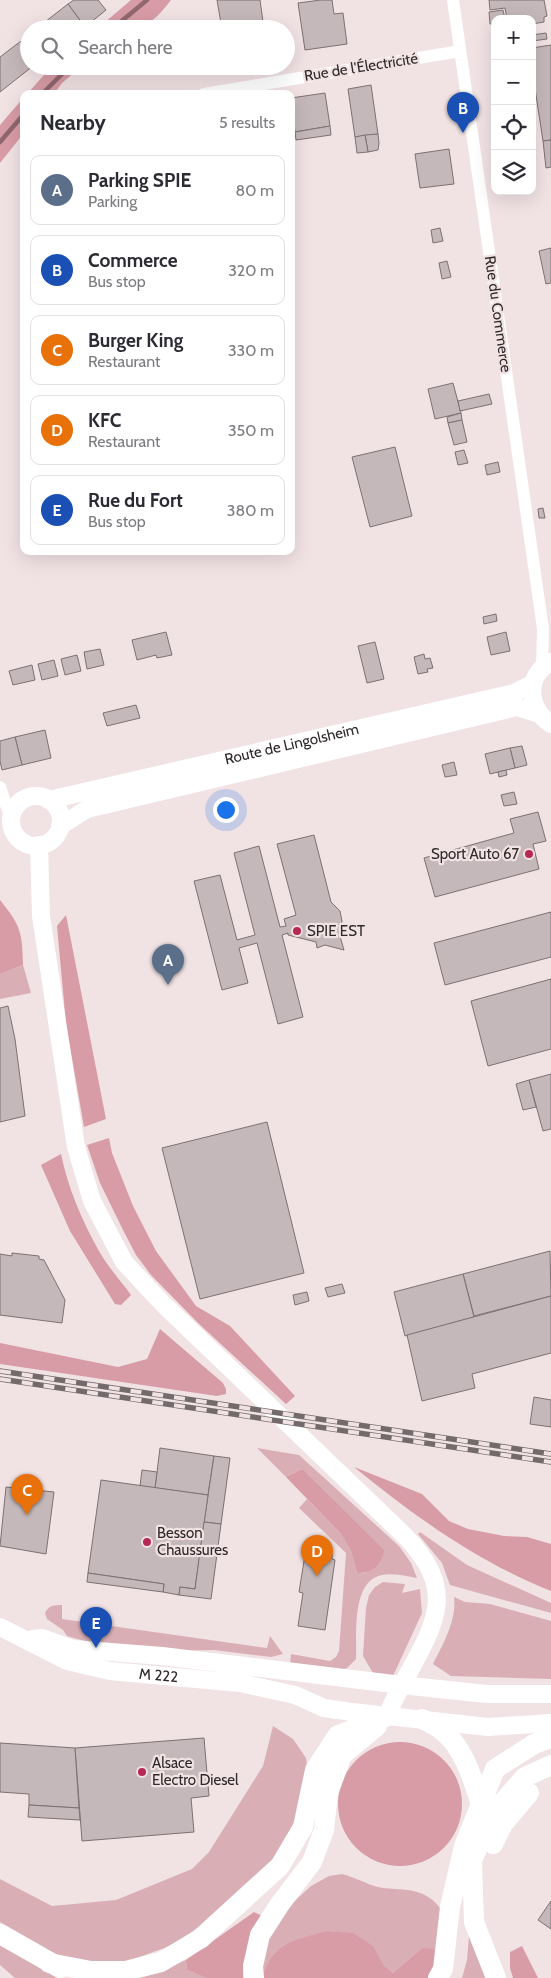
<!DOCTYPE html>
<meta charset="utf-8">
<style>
:root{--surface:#fff;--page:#f7f7f7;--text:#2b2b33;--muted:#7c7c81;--line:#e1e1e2;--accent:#7c3aed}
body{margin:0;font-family:Cabin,sans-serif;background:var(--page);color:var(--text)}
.controls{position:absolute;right:15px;top:15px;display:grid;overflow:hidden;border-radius:10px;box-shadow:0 5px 20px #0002}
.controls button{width:45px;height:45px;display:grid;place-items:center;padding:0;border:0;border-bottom:1px solid var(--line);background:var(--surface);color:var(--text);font:25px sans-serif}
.you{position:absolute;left:225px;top:809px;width:18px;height:18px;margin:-12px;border:4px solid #fff;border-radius:50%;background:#1a73e8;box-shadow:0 0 0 8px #1a73e833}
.badge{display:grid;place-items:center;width:32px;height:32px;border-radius:50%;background:var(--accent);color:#fff;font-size:16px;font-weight:700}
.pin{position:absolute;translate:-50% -41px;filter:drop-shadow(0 1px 2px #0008)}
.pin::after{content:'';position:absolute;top:26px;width:18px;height:15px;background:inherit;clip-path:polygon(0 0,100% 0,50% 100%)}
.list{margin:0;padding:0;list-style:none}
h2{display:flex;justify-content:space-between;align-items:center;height:65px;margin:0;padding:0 20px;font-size:21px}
h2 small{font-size:16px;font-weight:400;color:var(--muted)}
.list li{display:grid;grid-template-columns:32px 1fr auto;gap:15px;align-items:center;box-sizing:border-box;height:70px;margin:0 10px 10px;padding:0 10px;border:1px solid var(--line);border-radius:10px}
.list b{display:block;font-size:19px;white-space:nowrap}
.list p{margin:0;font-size:16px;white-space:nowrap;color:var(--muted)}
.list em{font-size:16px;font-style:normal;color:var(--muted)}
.icon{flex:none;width:28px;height:28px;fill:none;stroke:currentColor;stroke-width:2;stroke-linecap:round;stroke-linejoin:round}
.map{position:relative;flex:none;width:551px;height:1978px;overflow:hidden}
.search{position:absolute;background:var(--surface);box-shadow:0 5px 20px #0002;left:20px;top:20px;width:275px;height:55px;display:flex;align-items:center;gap:12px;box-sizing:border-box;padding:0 18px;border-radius:28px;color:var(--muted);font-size:19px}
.panel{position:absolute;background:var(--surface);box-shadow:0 5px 20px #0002;left:20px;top:90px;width:275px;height:465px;border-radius:10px}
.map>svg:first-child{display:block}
.green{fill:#d9afb5}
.forest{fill:#d89ca6}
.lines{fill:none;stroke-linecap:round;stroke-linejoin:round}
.stream{stroke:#91676f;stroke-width:4.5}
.building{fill:#c5b8ba;stroke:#7d7173}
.minor{stroke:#fff;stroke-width:12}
.secondary{stroke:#fff;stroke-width:18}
.trunk{stroke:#fff;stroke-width:20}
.rail-casing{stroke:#736a6c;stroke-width:5.5}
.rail{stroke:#f1e2e4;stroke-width:4;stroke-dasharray:11;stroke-linecap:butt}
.poi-dot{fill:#b82856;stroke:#f1e2e4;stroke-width:2}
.labels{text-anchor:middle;stroke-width:4.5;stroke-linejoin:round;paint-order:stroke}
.street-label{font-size:15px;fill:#2e292a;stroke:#f1e2e4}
.poi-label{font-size:15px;fill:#2e292a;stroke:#f1e2e4;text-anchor:start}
</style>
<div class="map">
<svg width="551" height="1978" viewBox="0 0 551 1978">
<rect width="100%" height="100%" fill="#f1e2e4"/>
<g class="green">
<path d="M23 965 31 993 0 999V974Z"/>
<path d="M257 1448 299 1455 399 1546 411 1563 417 1578C406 1576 393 1573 382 1575 351 1581 357 1634 356 1659L347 1668 342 1670 290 1664 291 1654 330 1661 336 1657 339 1651 346 1553 299 1508 307 1499 341 1534 351 1551 357 1573H365L302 1469 286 1477Z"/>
<path d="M420 1532 467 1565 551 1603V1613L450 1585 442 1563 418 1534Z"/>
<path d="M383 1582 405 1584 402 1593 420 1589 422 1613 393 1676 373 1673 363 1656 366 1608 369 1595 375 1587Z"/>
<path d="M454 1597 465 1602 490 1604 551 1621V1679L451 1676 433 1664C443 1644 457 1620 454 1597Z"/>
<path d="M62 1605V1619L267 1648 270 1636 283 1654 271 1657 214 1650 168 1651 95 1644 67 1636 63 1630 47 1619 45 1613C49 1605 54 1605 62 1605Z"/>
<path d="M273 1726 293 1739 306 1758 308 1773 297 1827 270 1867 233 1905 170 1946 117 1965 63 1958 0 1922V1879L52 1906 116 1900 192 1869 209 1852 263 1766Z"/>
<path d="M342 1874C355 1877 366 1884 378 1887 391 1890 405 1888 417 1892 450 1902 447 1932 452 1960L422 1948 393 1973 384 1965 372 1946 353 1934 328 1931 262 1978 261 1952 287 1908 311 1886 329 1876Z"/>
<path d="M469 1936 486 1978H462L467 1960Z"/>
<path d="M0 1943 58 1978H15L0 1965Z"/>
<path d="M186 1960 187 1970 206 1978H129L160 1971Z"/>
</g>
<g class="forest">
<path d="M131 0H171C145 34 136 29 97 29Z"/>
<path d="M52 66H82L62 83 54 94H27Z"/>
<path d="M24 97V133L0 163V125Z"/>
<path d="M0 900C21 926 22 932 23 965L0 974Z"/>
<path d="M66 915 106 1119 84 1127 66 1024 57 926Z"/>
<path d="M109 1138 112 1153 133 1206 156 1251 196 1306 230 1326 295 1396 286 1404 198 1323 151 1275 136 1255 123 1230 100 1183 87 1145Z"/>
<path d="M61 1154C68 1188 82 1221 99 1251 108 1267 121 1281 131 1295L121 1305 115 1304 70 1231 41 1165Z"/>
<path d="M160 1329 223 1383 226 1389V1394L217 1396 0 1364V1343L118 1367 147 1359Z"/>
<path d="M354 1467 422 1494 449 1521 468 1529 504 1536 527 1537 551 1544V1591C478 1562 414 1516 354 1467Z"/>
<path d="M302 1469 384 1550C382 1565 373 1573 357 1573L351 1551 341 1534 286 1477Z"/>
<circle cx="400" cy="1804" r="62"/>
<path d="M254 1912 262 1916 243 1966V1978H206L187 1970 186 1960Z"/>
<path d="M328 1931 353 1933 373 1946 384 1965 393 1973 422 1948 434 1949 436 1959 429 1978H262C274 1941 295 1940 328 1931Z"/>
<path d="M522 1946 538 1978H513L510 1968V1952Z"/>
</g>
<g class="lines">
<g class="stream">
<path d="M112 29 147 0"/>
<path d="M42 94 70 66"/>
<path d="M0 142 24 114"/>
</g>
</g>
<g class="building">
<path d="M74 0H98L106 10 85 27 68 4Z"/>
<path d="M217 0H260L264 29H222Z"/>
<path d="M321 0H332L334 14 343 13 347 44 305 50 298 3Z"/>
<path d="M489 0H544L547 16 544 17V22L532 24V19H507L505 8 490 10Z"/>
<path d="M68 4 85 27 82 29H36Z"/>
<path d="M503 10 505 19H495V24H490L489 12Z"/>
<path d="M546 33 547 39 532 41V35Z"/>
<path d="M29 35V66H33L0 92V57Z"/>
<path d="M551 45V140L543 141 532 69V48Z"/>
<path d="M371 85 378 134 355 137 348 89Z"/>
<path d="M325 93 330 126 295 132 291 98Z"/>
<path d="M330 126 331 135 296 140 295 132Z"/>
<path d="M378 134 379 143 378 150 368 152 365 135Z"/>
<path d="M365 135 368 152 357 153 355 137Z"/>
<path d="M551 140V167L546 168 543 141Z"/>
<path d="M449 149 454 184 420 188 415 154Z"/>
<path d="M440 228 443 241 433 243 431 230Z"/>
<path d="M551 248V283L546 284 539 251Z"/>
<path d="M447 261 451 277 442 279 439 263Z"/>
<path d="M453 383 461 413 435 419 428 389Z"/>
<path d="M489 394 492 404 460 411 458 401Z"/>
<path d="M461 413 462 420 448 423 447 417Z"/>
<path d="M462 420 467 442 454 445 448 423Z"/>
<path d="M395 447 412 516 370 527 352 457Z"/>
<path d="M464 450 468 463 458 465 455 452Z"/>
<path d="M498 462 500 472 487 475 485 465Z"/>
<path d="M543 508 545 518H539L538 509Z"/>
<path d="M496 614 497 621 484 624 483 617Z"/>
<path d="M166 632 172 655 157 658 156 655 137 660 132 640Z"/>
<path d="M506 632 510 651 491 655 487 637Z"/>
<path d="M375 642 384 679 367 683 358 646Z"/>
<path d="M100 649 104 665 87 669 84 652Z"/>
<path d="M424 654 425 659 430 658 433 668 427 669 428 672 418 674 414 657Z"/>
<path d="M77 655 81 671 65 675 61 659Z"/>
<path d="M54 660 58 676 42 680 38 664Z"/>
<path d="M32 665 35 680 13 685 9 671Z"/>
<path d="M136 705 140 718 107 726 103 713Z"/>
<path d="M45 730 51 758 22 765 15 737Z"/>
<path d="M15 737 22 765 2 770 0 761V741Z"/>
<path d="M522 746 527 765 515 768 510 748Z"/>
<path d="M510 748 515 768 490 774 485 754Z"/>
<path d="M454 762 457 775 445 777 442 765Z"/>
<path d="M506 770 507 775 499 777 498 772Z"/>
<path d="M514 792 517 804 504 806 501 795Z"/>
<path d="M538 812 546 841 533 844 539 869 435 897 424 858 514 833 510 819Z"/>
<path d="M314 835 331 902 340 911 342 921 339 933 344 950 325 945 317 948 316 942 288 935V933L282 935 303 1017 278 1024 257 943 239 948 248 983 222 990 194 881 220 875 237 940 255 935 234 853 259 846 280 927 286 926 284 919 296 915 277 844Z"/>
<path d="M551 912V957L445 985 434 943Z"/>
<path d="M551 979V1049L488 1066 471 1001Z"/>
<path d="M8 1006 15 1039 25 1116 0 1122V1008Z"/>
<path d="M551 1074V1129L543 1131 529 1080Z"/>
<path d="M529 1080 536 1107 523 1110 516 1084Z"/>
<path d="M267 1122 304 1273 200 1299 162 1148Z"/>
<path d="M550 1251 551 1296 474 1316 463 1274Z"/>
<path d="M12 1253 39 1256V1259L44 1260 65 1300 62 1323 0 1315V1254L12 1256Z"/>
<path d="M463 1274 474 1317 405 1336 394 1292Z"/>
<path d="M342 1284 345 1293 328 1297 325 1288Z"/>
<path d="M307 1292 309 1301 295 1305 293 1295Z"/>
<path d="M551 1296V1353L472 1374 475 1388 422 1401 407 1335Z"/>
<path d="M534 1397 551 1400V1427L530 1424Z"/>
<path d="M160 1448 214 1456 208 1495 155 1488Z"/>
<path d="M214 1456 230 1458 221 1524 204 1522Z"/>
<path d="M142 1470 157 1472 155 1488 140 1486Z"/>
<path d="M101 1480 208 1495 195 1589 180 1587 179 1595 163 1592 164 1584 88 1573Z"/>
<path d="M6 1487 54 1492 46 1554 0 1546Z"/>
<path d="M204 1522 221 1524 211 1599 179 1595 180 1587 195 1589Z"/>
<path d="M321 1552 332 1553V1559L335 1560 325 1630 298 1626 303 1593 299 1592 305 1555 320 1557Z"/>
<path d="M88 1573 164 1584 163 1592 87 1582Z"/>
<path d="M204 1738 209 1796 191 1798 194 1832 82 1841 75 1748Z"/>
<path d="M0 1743 75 1748 79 1808 29 1805V1794L0 1792Z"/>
<path d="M29 1805 79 1808 80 1820 28 1817Z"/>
<path d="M551 1901V1929L538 1920Z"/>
</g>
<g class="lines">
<g class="minor">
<path d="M453 0 543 629 542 668"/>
<path d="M204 94 460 51"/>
<path d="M0 787 7 808"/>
</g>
<g class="secondary">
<path d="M551 662C525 675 527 709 551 724"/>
<circle cx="36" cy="821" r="25"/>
<path id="s1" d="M49 800 514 693 532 684"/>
<path d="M60 826 87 809 517 707 539 714"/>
<path d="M39 845 41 916 76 1147 92 1201 124 1262 163 1304 404 1535C460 1592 434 1625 402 1685 396 1696 391 1704 388 1716"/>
<path id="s2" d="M0 1627 67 1661 110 1671 240 1683 295 1695 324 1708 352 1712 488 1727 551 1723"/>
<path d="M33 1639 42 1638 73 1649 162 1656 402 1685 486 1694H551"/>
</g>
<g class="trunk">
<path d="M422 1719C428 1722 435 1725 440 1729 463 1745 473 1779 481 1805"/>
<path d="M493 1844 503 1824 529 1793"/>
<path d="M0 1934 60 1968"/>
<path d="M49 1963 91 1971H126L161 1962 200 1939 280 1866 303 1827 315 1770 338 1735 388 1716"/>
<path d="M254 1978 253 1966 260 1935 280 1904 312 1862 324 1830 328 1793 342 1755 377 1726"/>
<path d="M438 1978 443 1969 450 1907 464 1846 495 1769 534 1744 551 1738"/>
<path d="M496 1978 474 1922 472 1860 494 1812 525 1777 551 1765"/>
</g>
<defs>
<g id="rail">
<path d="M0 1371 551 1454"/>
<path d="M0 1379 551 1462"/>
</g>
</defs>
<use href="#rail" class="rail-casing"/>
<use href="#rail" class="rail"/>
</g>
<g class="poi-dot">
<circle cx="529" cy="854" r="5"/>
<circle cx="297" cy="931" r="5"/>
<circle cx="147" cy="1542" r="5"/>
<circle cx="142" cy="1772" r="5"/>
</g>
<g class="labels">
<g class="street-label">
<text transform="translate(361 67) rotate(-9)" y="5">Rue de l'Électricité</text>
<text transform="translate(498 314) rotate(82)" y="5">Rue du Commerce</text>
<text dy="5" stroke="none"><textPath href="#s1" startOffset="249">Route de Lingolsheim</textPath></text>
<text dy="5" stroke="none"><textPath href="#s2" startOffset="168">M 222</textPath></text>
</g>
<g class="poi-label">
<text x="519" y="859" text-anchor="end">Sport Auto 67</text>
<text x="307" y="936">SPIE EST</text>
<text x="157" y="1538">Besson<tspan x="157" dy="17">Chaussures</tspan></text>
<text x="152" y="1768">Alsace<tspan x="152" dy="17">Electro Diesel</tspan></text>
</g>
</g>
</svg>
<div class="controls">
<button>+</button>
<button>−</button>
<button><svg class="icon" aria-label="locate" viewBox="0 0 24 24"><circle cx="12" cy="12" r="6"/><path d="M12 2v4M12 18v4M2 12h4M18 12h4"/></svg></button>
<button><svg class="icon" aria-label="layers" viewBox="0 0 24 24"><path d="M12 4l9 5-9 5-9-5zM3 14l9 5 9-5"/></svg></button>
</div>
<div class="you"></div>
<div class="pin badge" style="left:168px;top:985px;background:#5c6f8a">A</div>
<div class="pin badge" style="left:463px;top:133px;background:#1a4fb4">B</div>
<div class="pin badge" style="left:27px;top:1515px;background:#e8710a">C</div>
<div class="pin badge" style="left:317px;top:1576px;background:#e8710a">D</div>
<div class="pin badge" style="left:96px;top:1648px;background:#1a4fb4">E</div>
<div class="search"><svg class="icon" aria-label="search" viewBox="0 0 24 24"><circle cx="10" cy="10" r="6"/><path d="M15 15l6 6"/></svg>Search here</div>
<section class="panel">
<h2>Nearby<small>5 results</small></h2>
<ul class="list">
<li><span class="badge" style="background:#5c6f8a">A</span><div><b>Parking SPIE</b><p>Parking</p></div><em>80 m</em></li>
<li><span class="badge" style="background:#1a4fb4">B</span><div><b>Commerce</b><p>Bus stop</p></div><em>320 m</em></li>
<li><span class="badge" style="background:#e8710a">C</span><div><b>Burger King</b><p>Restaurant</p></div><em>330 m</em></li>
<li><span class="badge" style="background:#e8710a">D</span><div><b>KFC</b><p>Restaurant</p></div><em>350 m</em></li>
<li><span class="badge" style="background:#1a4fb4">E</span><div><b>Rue du Fort</b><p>Bus stop</p></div><em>380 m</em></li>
</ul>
</section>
</div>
